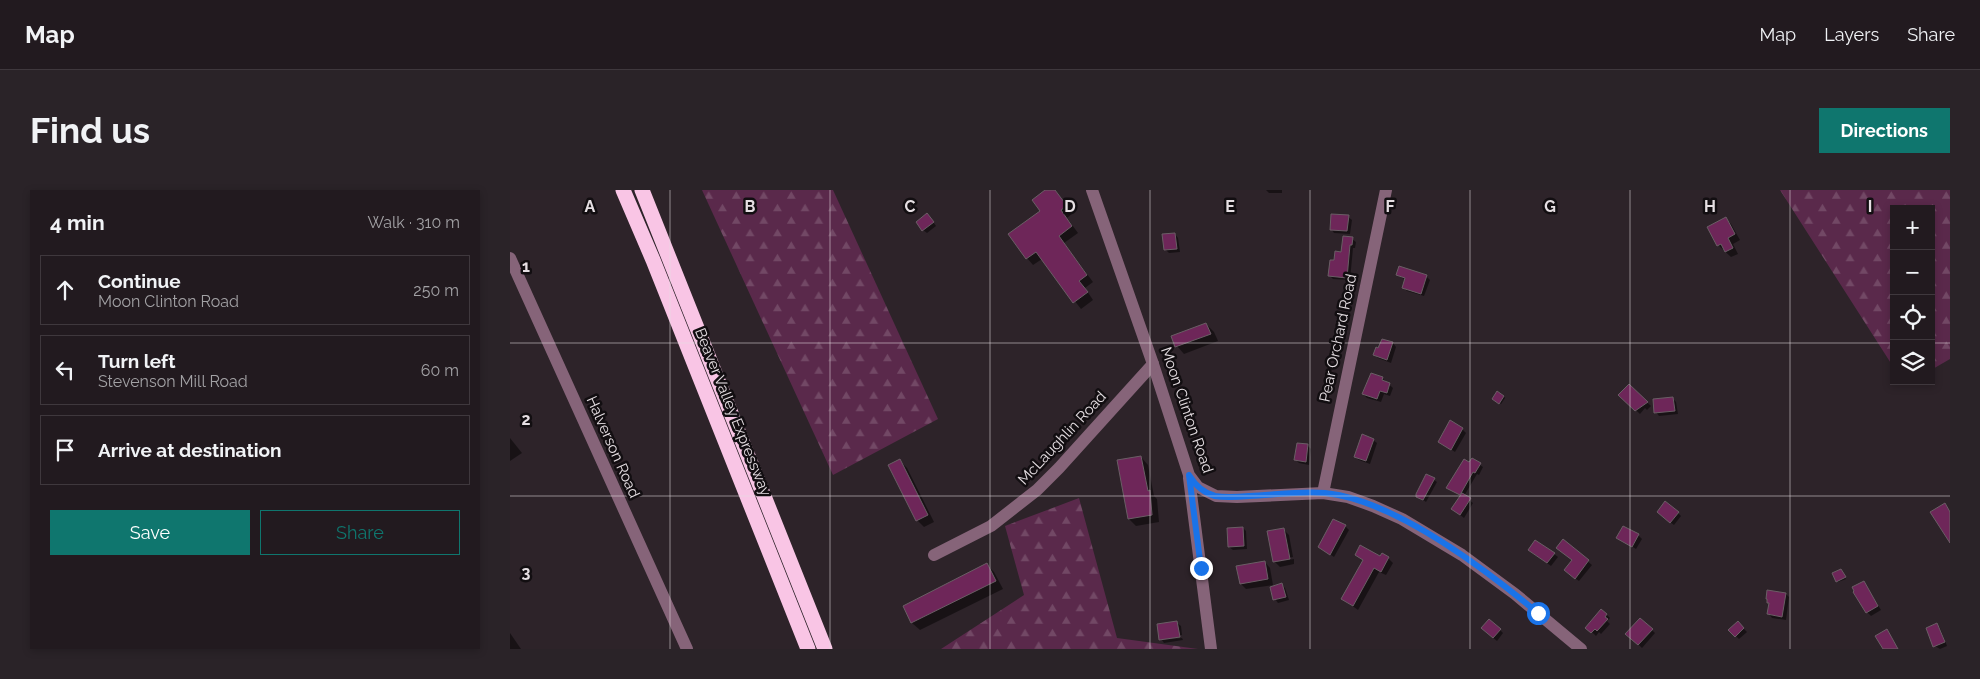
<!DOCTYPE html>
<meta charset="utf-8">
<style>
:root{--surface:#221a1f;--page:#2a2328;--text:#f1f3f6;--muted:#a2a1a4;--line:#3f383d;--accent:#0f766e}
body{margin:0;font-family:Raleway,sans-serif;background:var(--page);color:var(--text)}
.controls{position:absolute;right:15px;top:15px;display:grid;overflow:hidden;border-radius:0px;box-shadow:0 2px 8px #0003}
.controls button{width:45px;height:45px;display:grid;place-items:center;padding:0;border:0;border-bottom:1px solid var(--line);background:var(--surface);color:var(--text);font:25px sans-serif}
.stop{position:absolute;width:15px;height:15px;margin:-11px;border:4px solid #1a73e8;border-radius:50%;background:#fff}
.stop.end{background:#1a73e8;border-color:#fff;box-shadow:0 1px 5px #0008}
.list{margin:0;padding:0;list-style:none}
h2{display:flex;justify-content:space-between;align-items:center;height:65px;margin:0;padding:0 20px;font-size:21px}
h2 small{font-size:16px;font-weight:400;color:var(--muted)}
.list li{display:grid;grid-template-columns:32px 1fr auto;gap:15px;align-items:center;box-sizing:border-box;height:70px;margin:0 10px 10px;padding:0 10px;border:1px solid var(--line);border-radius:0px}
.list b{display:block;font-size:19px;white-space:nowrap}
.list p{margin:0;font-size:16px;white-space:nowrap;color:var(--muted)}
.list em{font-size:16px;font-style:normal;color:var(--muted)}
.actions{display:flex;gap:10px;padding:15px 20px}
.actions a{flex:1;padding:11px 0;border:1px solid var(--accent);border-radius:0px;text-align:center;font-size:18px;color:var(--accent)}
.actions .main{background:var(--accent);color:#fff}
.icon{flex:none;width:28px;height:28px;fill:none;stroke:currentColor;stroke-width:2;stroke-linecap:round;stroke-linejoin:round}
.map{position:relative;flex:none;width:1440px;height:459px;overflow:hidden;border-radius:0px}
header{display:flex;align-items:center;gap:30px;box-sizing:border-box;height:70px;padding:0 25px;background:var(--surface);border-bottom:1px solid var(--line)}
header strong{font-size:24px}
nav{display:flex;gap:28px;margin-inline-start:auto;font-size:18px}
.intro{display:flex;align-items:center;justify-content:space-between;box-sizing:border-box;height:120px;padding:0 30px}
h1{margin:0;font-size:35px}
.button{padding:12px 22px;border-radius:0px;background:var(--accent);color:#fff;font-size:18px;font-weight:700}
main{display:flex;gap:30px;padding:0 30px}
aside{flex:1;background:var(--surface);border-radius:0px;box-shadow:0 2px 8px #0003}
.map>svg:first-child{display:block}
.forest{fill:url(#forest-firs)}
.shadow{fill:#0007}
.building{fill:#6e2659;stroke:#6a5e65}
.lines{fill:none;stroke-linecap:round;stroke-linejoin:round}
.minor{stroke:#866479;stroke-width:12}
.highway{stroke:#f9c5e5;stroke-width:15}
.route{stroke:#1a73e8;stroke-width:6}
.grid{fill:none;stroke:#e6dfe3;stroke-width:1;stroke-opacity:0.55}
.labels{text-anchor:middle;stroke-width:5;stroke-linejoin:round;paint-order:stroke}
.street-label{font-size:15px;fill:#e6dfe3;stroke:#120e11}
.grid-label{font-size:16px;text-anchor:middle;font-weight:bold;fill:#e6dfe3;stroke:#120e11;stroke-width:5;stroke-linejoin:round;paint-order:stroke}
</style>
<header>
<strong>Map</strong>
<nav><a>Map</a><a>Layers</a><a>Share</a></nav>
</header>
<div class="intro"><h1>Find us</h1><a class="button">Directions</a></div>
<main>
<aside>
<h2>4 min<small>Walk · 310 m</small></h2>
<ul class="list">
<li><svg class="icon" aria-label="ahead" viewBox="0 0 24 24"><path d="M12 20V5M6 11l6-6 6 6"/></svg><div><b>Continue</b><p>Moon Clinton Road</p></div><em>250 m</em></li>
<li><svg class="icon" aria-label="left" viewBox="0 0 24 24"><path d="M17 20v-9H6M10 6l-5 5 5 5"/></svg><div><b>Turn left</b><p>Stevenson Mill Road</p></div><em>60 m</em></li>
<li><svg class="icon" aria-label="arrive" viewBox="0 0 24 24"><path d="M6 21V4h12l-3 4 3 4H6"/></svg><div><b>Arrive at destination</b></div></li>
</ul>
<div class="actions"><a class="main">Save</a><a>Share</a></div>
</aside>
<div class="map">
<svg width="1440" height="459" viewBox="0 0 1440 459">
<defs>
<pattern id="forest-firs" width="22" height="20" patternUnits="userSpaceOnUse" patternTransform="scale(1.25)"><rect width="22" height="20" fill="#5a294b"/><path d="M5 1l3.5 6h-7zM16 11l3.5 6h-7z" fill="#724865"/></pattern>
</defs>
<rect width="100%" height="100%" fill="#2d2329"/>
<g class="forest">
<path d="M192 0H323L428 229 323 285Z"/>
<path d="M1270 0H1440V169L1421 180V19H1384V178Z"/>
<path d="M569 308 607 448 688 459H431L514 405 495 336Z"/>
</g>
<g class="shadow">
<path d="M537 0H545L563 23 557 28 568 43 554 53 583 92 575 98 583 110 571 119 532 69 523 75 517 68Z"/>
<path d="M756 0H772V3H759Z"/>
<path d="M838 27 842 30 840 44 824 43 821 39Z"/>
<path d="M421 29 426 36 417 43 413 40Z"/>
<path d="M1216 29 1221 34 1230 50 1223 54 1228 64 1221 67 1208 55Z"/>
<path d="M665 44 668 48 670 62 659 63 655 59Z"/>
<path d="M842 49 846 52 845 58H843L840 90 823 89 820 86 825 72Z"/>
<path d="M887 85 916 86 920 90 914 106 897 101 894 98 896 90Z"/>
<path d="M696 134 704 142 708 151 674 164 667 156Z"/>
<path d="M873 150 883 153 886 157 881 173 868 168 865 165Z"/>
<path d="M872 188 883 198 880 206 874 204 871 212 857 208 853 204Z"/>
<path d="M1119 195 1141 216 1137 220 1135 218 1130 224 1110 205Z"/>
<path d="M994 206 995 208 991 214 985 210Z"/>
<path d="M1163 209 1166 212 1168 224 1149 226 1146 222Z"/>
<path d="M952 239 956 243 945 262 930 252Z"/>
<path d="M0 248 12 263 0 271Z"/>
<path d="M863 250 867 253 860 274 849 270 845 267Z"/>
<path d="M788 254 798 256 801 259 799 275 789 273 786 270Z"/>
<path d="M631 267 638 275 644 306 647 309 649 332 626 336 619 329Z"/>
<path d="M389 270 397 278 424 332 414 337 407 330Z"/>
<path d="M962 270 973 277 969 285 967 284 954 306 963 313 954 328 943 319 951 306 938 298Z"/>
<path d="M917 285 927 292 916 312 908 306Z"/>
<path d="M1168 323 1171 326 1164 335 1152 326Z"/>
<path d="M835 336 839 340 824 367 809 357Z"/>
<path d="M733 338 736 341 737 359 723 360 719 357Z"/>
<path d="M773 339 779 345 783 367 767 370V372L784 369V374L770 377 764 371Z"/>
<path d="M1128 345 1132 349 1126 359 1108 348Z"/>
<path d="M1053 351 1082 375 1069 391 1059 384 1063 370Z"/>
<path d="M1023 363 1044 364 1048 367 1041 376Z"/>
<path d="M847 365 878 368 883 373 876 385 869 382 848 420 833 409 854 371Z"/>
<path d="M755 372 760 378 763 395 736 399 731 394Z"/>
<path d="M477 375 484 382 493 399 410 440 402 433 394 416Z"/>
<path d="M1331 380 1336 389 1328 392 1327 391Z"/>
<path d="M1353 392 1371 420 1361 426 1357 422Z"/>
<path d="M772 395 775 398 779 410 768 413 765 409Z"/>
<path d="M1276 404 1279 407 1276 430 1262 428 1259 424 1260 415 1258 413Z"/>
<path d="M1092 420 1100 428 1097 431 1100 434 1091 444 1089 442 1086 446 1077 437Z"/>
<path d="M1130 429 1145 443 1132 458 1117 444Z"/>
<path d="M667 433 671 436 672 445 652 448V450L651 449Z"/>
<path d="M1228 433 1237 442 1229 449 1220 440Z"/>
<path d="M1427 435 1430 438 1437 456 1430 459 1425 456Z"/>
<path d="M990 440 993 443 987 451 976 442Z"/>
<path d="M0 443 11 459H0Z"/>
<path d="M672 448 673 450 654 453 652 450Z"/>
</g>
<g class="building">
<path d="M535 0H545L557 16 551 20 562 36 549 46 577 85 569 91 578 102 563 113 526 62 516 69 498 44 530 21 522 10Z"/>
<path d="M417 23 424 32 412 41 406 32Z"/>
<path d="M821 24 839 25 837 41 820 40Z"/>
<path d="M1216 27 1225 44 1218 48 1223 58 1215 62 1211 54 1207 56 1197 37Z"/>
<path d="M665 43 667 59 654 60 652 44Z"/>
<path d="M833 46 843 47 842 55H840L837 88 818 86 820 70H824L825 61 831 62Z"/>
<path d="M889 76 917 85 911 104 892 98 895 88 886 85Z"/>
<path d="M696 133 701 144 665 157 661 146Z"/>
<path d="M872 149 883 152 877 170 863 165 866 157 868 158Z"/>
<path d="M861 183 873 187 872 190 880 193 877 203 870 201 867 209 852 204Z"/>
<path d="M1119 194 1138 212 1125 221 1108 205Z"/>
<path d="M987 201 994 206 989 214 982 209Z"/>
<path d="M1163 207 1165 221 1144 223 1143 209Z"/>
<path d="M940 230 953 238 941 260 928 252Z"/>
<path d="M852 244 864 249 856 271 844 267Z"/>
<path d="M787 253 798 254 796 272 784 270Z"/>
<path d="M631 266 638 301 640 300 642 325 618 329 607 270Z"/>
<path d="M962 268 971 273 965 283 963 282 950 305 936 298 954 269 959 272Z"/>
<path d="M390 269 418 325 406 331 378 275Z"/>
<path d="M916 284 925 288 913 310 906 307V304Z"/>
<path d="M952 303 961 308 950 325 941 319Z"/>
<path d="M1155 311 1169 322 1160 333 1147 322Z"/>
<path d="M1435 313 1440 322V353L1420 322Z"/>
<path d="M823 329 836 335 820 365 808 357Z"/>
<path d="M1113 336 1129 344 1122 357 1106 348Z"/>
<path d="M733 337 734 356 718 357 717 338Z"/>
<path d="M774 338 780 369 763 372 757 341Z"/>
<path d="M1053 349 1079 370 1065 389 1054 380 1062 370 1046 358Z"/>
<path d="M1025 350 1045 363 1037 373 1018 360Z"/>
<path d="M850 355 870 366 872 363 879 367 871 382 864 378 843 416 831 409 853 370 845 365Z"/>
<path d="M755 371 758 389 730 394 726 376Z"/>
<path d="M477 373 486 391 401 433 393 416Z"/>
<path d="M1331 379 1336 387 1326 392 1322 383Z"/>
<path d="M1354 391 1368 416 1356 423 1343 402 1344 401 1342 397Z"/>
<path d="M772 393 776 407 763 410 760 397Z"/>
<path d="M1257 400 1276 403 1272 427 1257 424 1259 413H1257V409H1256Z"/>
<path d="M1091 419 1097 424 1095 427 1098 429 1087 441 1085 439 1081 443 1075 438Z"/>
<path d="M1130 428 1143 439 1128 455 1115 444Z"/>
<path d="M979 429 991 439 983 448 971 438Z"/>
<path d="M667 431 670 447 649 450 647 434Z"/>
<path d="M1228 431 1234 438 1225 447 1218 440Z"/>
<path d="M1427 433 1435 452 1423 457 1416 438Z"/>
<path d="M1377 439 1388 459H1373L1365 446Z"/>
</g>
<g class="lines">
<g class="minor">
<path d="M582 0 643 174 679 285 688 297 706 306 727 307 813 303 838 307 863 316 892 329 952 365 1005 404 1071 459"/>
<path d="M0 68 177 459"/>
<path d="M679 288 701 459"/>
<path d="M813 303 876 0"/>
<path d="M424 365 481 336 527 300 549 278 643 174"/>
</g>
<g class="highway">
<path d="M113 0 143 70 298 459"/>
<path d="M132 0 315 459"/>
</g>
</g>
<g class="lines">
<path class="route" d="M691 378 679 285C685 295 694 303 705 306 716 308 728 307 739 306 764 305 790 301 815 303 884 310 975 379 1028 423"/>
</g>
<path class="grid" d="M160 0V459M320 0V459M480 0V459M640 0V459M800 0V459M960 0V459M1120 0V459M1280 0V459M0 153H1384M1421 153H1440M0 306H1440"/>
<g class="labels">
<g class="street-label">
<text transform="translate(828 148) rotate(-78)" y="5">Pear Orchard Road</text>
<text transform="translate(677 220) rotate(71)" y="5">Moon Clinton Road</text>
<text transform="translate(223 222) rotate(68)" y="5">Beaver Valley Expressway</text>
<text transform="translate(552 248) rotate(-47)" y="5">McLaughlin Road</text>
<text transform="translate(103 257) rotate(66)" y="5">Halverson Road</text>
</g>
</g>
<g class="grid-label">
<text x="80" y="22">A</text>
<text x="240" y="22">B</text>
<text x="400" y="22">C</text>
<text x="560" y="22">D</text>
<text x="720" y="22">E</text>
<text x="880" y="22">F</text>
<text x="1040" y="22">G</text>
<text x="1200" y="22">H</text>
<text x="1360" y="22">I</text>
<text x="16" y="82">1</text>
<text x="16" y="235">2</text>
<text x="16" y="388">3</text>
</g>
</svg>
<div class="controls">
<button>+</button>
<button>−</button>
<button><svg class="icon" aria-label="locate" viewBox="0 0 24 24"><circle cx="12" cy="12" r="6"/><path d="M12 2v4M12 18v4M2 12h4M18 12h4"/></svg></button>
<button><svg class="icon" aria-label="layers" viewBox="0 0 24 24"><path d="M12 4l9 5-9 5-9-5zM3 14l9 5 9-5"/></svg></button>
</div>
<div class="stop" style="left:1028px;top:423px"></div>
<div class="stop end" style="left:691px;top:378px"></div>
</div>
</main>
